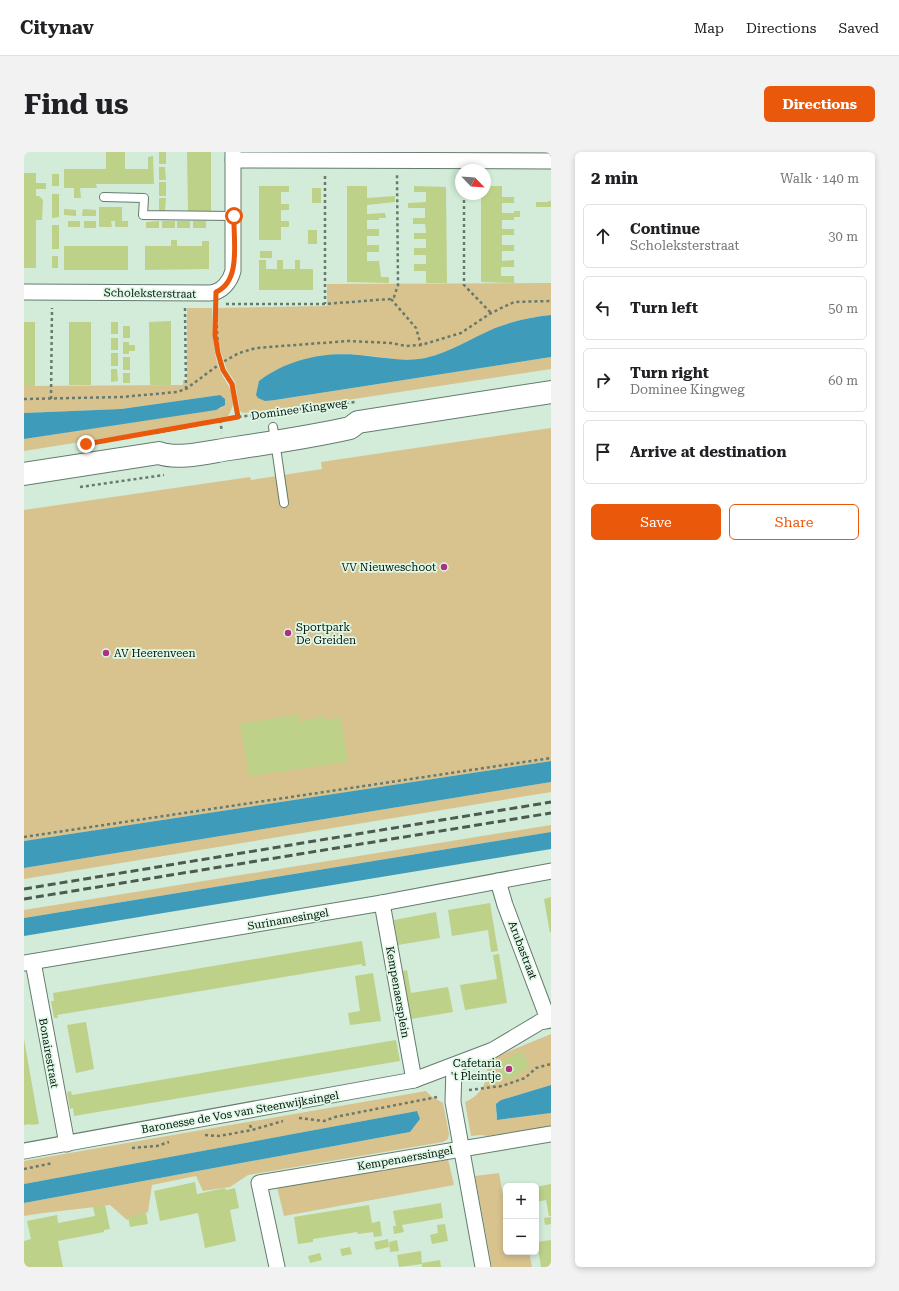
<!DOCTYPE html>
<meta charset="utf-8">
<style>
:root{--surface:#fff;--page:#f2f2f2;--text:#202124;--muted:#757577;--line:#e0e0e0;--accent:#ea580c}
body{margin:0;font-family:"Roboto Serif",serif;background:var(--page);color:var(--text)}
.controls{position:absolute;right:12px;bottom:12px;display:grid;overflow:hidden;border-radius:6px;box-shadow:0 2px 6px #0003}
.controls button{width:36px;height:36px;display:grid;place-items:center;padding:0;border:0;border-bottom:1px solid var(--line);background:var(--surface);color:var(--text);font:20px sans-serif}
.compass{position:absolute;left:431px;top:12px;width:36px;height:36px;border-radius:50%;background:var(--surface);box-shadow:0 2px 6px #0003;rotate:115deg}
.stop{position:absolute;width:12px;height:12px;margin:-9px;border:3px solid #ea580c;border-radius:50%;background:#fff}
.stop.end{background:#ea580c;border-color:#fff;box-shadow:0 1px 4px #0008}
.list{margin:0;padding:0;list-style:none}
h2{display:flex;justify-content:space-between;align-items:center;height:52px;margin:0;padding:0 16px;font-size:17px}
h2 small{font-size:13px;font-weight:400;color:var(--muted)}
.list li{display:grid;grid-template-columns:26px 1fr auto;gap:12px;align-items:center;box-sizing:border-box;height:64px;margin:0 8px 8px;padding:0 8px;border:1px solid var(--line);border-radius:6px}
.list b{display:block;font-size:15px;white-space:nowrap}
.list p{margin:0;font-size:13px;white-space:nowrap;color:var(--muted)}
.list em{font-size:13px;font-style:normal;color:var(--muted)}
.actions{display:flex;gap:8px;padding:12px 16px}
.actions a{flex:1;padding:9px 0;border:1px solid var(--accent);border-radius:6px;text-align:center;font-size:14px;color:var(--accent)}
.actions .main{background:var(--accent);color:#fff}
.icon{flex:none;width:22px;height:22px;fill:none;stroke:currentColor;stroke-width:2;stroke-linecap:round;stroke-linejoin:round}
.map{position:relative;flex:none;width:527px;height:1115px;overflow:hidden;border-radius:6px}
header{display:flex;align-items:center;gap:24px;box-sizing:border-box;height:56px;padding:0 20px;background:var(--surface);border-bottom:1px solid var(--line)}
header strong{font-size:19px}
nav{display:flex;gap:22px;margin-inline-start:auto;font-size:14px}
.intro{display:flex;align-items:center;justify-content:space-between;box-sizing:border-box;height:96px;padding:0 24px}
h1{margin:0;font-size:28px}
.button{padding:10px 18px;border-radius:6px;background:var(--accent);color:#fff;font-size:14px;font-weight:700}
main{display:flex;gap:24px;padding:0 24px}
aside{flex:1;background:var(--surface);border-radius:6px;box-shadow:0 2px 6px #0003}
.map>svg:first-child{display:block}
.green{fill:#d8c28e}
.water{fill:#3f9bba}
.building{fill:#bdd189}
.lines{fill:none;stroke-linecap:round;stroke-linejoin:round}
.lane-casing{stroke:#647c6c;stroke-width:10}
.street-casing{stroke:#647c6c;stroke-width:17}
.secondary-casing{stroke:#647c6c;stroke-width:24}
.path{stroke:#68796d;stroke-width:2.5;stroke-dasharray:3 3;stroke-linecap:butt}
.lane{stroke:#fff;stroke-width:8}
.street{stroke:#fff;stroke-width:15}
.secondary{stroke:#fff;stroke-width:22}
.rail{stroke:#4c5a50;stroke-width:3;stroke-dasharray:8 4;stroke-linecap:butt}
.route{stroke:#ea580c;stroke-width:5}
.poi-dot{fill:#ad3183;stroke:#dff9e7;stroke-width:1.5}
.labels{text-anchor:middle;stroke-width:3.5;stroke-linejoin:round;paint-order:stroke}
.street-label{font-size:11px;fill:#0a130d;stroke:#dff9e7}
.poi-label{font-size:11px;fill:#0a130d;stroke:#dff9e7;text-anchor:end}
</style>
<header>
<strong>Citynav</strong>
<nav><a>Map</a><a>Directions</a><a>Saved</a></nav>
</header>
<div class="intro"><h1>Find us</h1><a class="button">Directions</a></div>
<main>
<div class="map">
<svg width="527" height="1115" viewBox="0 0 527 1115">
<rect width="100%" height="100%" fill="#d2ecd9"/>
<g class="green">
<path d="M527 131V163C508 165 489 169 471 176 447 187 426 201 400 206 378 210 359 205 337 203 303 200 272 207 243 223L251 248 527 205V217L323 248 219 261 216 259 211 230 203 218 197 200 194 188V156L303 154V132Z"/>
<path d="M163 156H188C189 168 188 181 190 193 191 202 193 213 197 221 205 236 216 245 204 264L137 277 0 299V287L198 256 196 243 97 257 0 261V234L159 233V228H163Z"/>
<path d="M527 276V609L0 689V358L226 325 227 328 298 317 297 310Z"/>
<path d="M527 630V640L0 727V716Z"/>
<path d="M527 673V680L0 766V758Z"/>
<path d="M527 882V933L477 948 472 961 473 968 527 961V974L464 984 457 983 447 984 441 950C457 944 467 927 462 909Z"/>
<path d="M402 939 407 944 419 951 425 982 424 987 419 990 224 1023 206 1035 179 1039 172 1024 128 1033 124 1060 103 1068 86 1053C57 1057 29 1059 0 1064V1051L386 980 396 967 393 959 0 1032V1009Z"/>
<path d="M424 1007 430 1033 260 1064 253 1035Z"/>
<path d="M475 1021 482 1061V1100H505L508 1115H468L451 1024Z"/>
</g>
<g class="water">
<path d="M527 163V205L251 248 241 249 234 246 232 243 235 229C267 205 306 199 344 204 364 206 381 210 401 206 427 200 448 186 471 176 489 169 508 165 527 163Z"/>
<path d="M196 243 201 247V253L192 258 0 287V261L97 257Z"/>
<path d="M527 609V630L0 716V689Z"/>
<path d="M527 680V697L0 784V766Z"/>
<path d="M527 933V961L473 968 472 952 477 948Z"/>
<path d="M393 959 396 967 386 980 0 1051V1032Z"/>
</g>
<g class="building">
<path d="M82 0H101V17H124V5L129 4 130 32H72L73 36H56L57 46H50V36H40V17H82Z"/>
<rect x="135" y="0" width="7" height="12"/>
<path d="M163 0H187V59H164Z"/>
<path d="M135 15H141L142 28H135Z"/>
<path d="M0 21H12V31H22V37H12V44H15L19 48 18 68H12V116H0Z"/>
<rect x="28" y="22" width="7" height="12"/>
<rect x="135" y="30" width="7" height="14"/>
<path d="M235 34H265V40H257V52H265V58H257V69H265V75H257V88H235Z"/>
<path d="M323 34H343V46L371 44V50L343 53V62L361 61 362 66H355V68H343V77H355V84H343V93H355V100H343V109H355L357 125H365V131L323 130Z"/>
<path d="M390 34 422 35 423 131H402V119H390V112H402V103H390V96H402V87H390V81H402L401 72H389V66H401V56H384V51L402 50V40H390Z"/>
<path d="M461 34H478V45H490V51H478V61H490V59H496V65H490V68H478V77H490V83H478V93H490V99H478V109L490 108V115H477V124H490V131L457 130V42H461Z"/>
<rect x="288" y="36" width="9" height="15"/>
<path d="M28 42H35V65L28 66Z"/>
<path d="M135 46H142L141 59H135Z"/>
<path d="M524 49H527V55H512V50H524Z"/>
<path d="M75 55H98V69H104V75H91V69H87L88 75H75Z"/>
<path d="M40 57 52 58V64L40 63Z"/>
<path d="M59 57 72 58V64H58Z"/>
<rect x="44" y="69" width="12" height="6"/>
<rect x="60" y="69" width="12" height="7"/>
<path d="M135 69V76H122V70Z"/>
<rect x="138" y="69" width="13" height="7"/>
<rect x="153" y="69" width="13" height="7"/>
<rect x="169" y="69" width="13" height="7"/>
<rect x="28" y="73" width="7" height="24"/>
<rect x="284" y="78" width="9" height="14"/>
<path d="M147 88H153V94H178V89H185V117L121 118V94H147Z"/>
<rect x="40" y="94" width="64" height="24"/>
<rect x="236" y="99" width="12" height="7"/>
<rect x="28" y="104" width="6" height="12"/>
<path d="M235 108H242V117H253V108H259V117H271V108H276V117H289V138H235Z"/>
<path d="M147 169V233H126L125 170Z"/>
<rect x="0" y="170" width="11" height="64"/>
<rect x="45" y="170" width="22" height="63"/>
<rect x="87" y="170" width="7" height="12"/>
<rect x="99" y="174" width="7" height="12"/>
<rect x="87" y="186" width="7" height="12"/>
<path d="M99 190H105V193H111V199H105V202H99Z"/>
<rect x="87" y="201" width="7" height="13"/>
<rect x="99" y="205" width="7" height="13"/>
<path d="M87 217H93L94 229 87 230Z"/>
<rect x="99" y="221" width="7" height="10"/>
<path d="M275 562 276 570 300 563 302 568 317 565 324 610 225 624 216 572Z"/>
<path d="M527 745V780L526 781 520 747Z"/>
<path d="M466 751 474 799 467 800 464 778 428 784 424 758Z"/>
<path d="M412 760 416 786 374 793 370 768Z"/>
<path d="M338 789 342 814H338V812L33 863 34 866H30L27 849H30L29 841Z"/>
<path d="M475 802 483 851 441 858 436 833 473 827 469 803Z"/>
<path d="M383 818 387 841 424 835 429 860 387 867 379 819Z"/>
<path d="M349 821 357 869 326 873 324 861 336 859 331 824Z"/>
<path d="M62 870 70 917 52 921 43 873Z"/>
<path d="M0 887 15 972 7 973 6 972 0 973Z"/>
<path d="M372 888 376 909 50 964 49 956 46 957 43 940 47 939 48 943Z"/>
<path d="M497 899 506 914 494 923 482 928 472 915 484 906Z"/>
<path d="M171 1030 173 1042 201 1036 202 1038 211 1036 215 1056 206 1058 212 1089 181 1096 174 1061 136 1069 130 1039Z"/>
<path d="M527 1032V1064H525L522 1048 512 1050V1035Z"/>
<path d="M417 1051 419 1066 378 1073 380 1080 370 1082 369 1074H372L369 1059Z"/>
<path d="M81 1053 86 1077 80 1078V1080L34 1089 39 1115H0V1089L7 1087 3 1069 33 1063 34 1071 71 1064 69 1055Z"/>
<path d="M345 1053 348 1071 356 1069 358 1084 350 1085 349 1080 334 1082 333 1080 289 1087V1090L274 1092 270 1065Z"/>
<path d="M122 1061 124 1072 106 1075 104 1065Z"/>
<path d="M527 1065V1072L521 1073 520 1066Z"/>
<path d="M421 1072 424 1089 408 1092 406 1083 414 1081 413 1073Z"/>
<path d="M364 1087 365 1095 352 1098 350 1090Z"/>
<path d="M373 1088 375 1099 366 1100 365 1090Z"/>
<path d="M527 1088V1115H517L513 1090Z"/>
<path d="M326 1095 328 1102 318 1104 316 1097Z"/>
<path d="M397 1099 398 1112 375 1115 373 1103Z"/>
<path d="M296 1101 298 1108 286 1111 284 1104Z"/>
<path d="M416 1108 417 1115H398V1111Z"/>
</g>
<g class="lines">
<defs>
<g id="lane">
<path d="M80 45 120 46 119 63 210 64"/>
<path d="M249 275 260 351"/>
</g>
<g id="street">
<path d="M209 8 527 9"/>
<path d="M0 140 186 141C198 140 206 130 209 119V0"/>
<path d="M474 729 481 753 524 867"/>
<path d="M358 751 390 928"/>
<path d="M9 810 43 992"/>
<path d="M0 811 358 751 527 719"/>
<path d="M430 914 429 950 459 1115"/>
<path d="M0 999 390 928 469 898 516 870 527 868"/>
<path d="M253 1115 235 1031 527 982"/>
</g>
<path id="secondary" d="M0 322 135 301C154 308 185 300 205 297 246 291 286 285 326 276L334 270 527 240"/>
</defs>
<use href="#lane" class="lane-casing"/>
<use href="#street" class="street-casing"/>
<use href="#secondary" class="secondary-casing"/>
<g class="path">
<path d="M301 24V152"/>
<path d="M440 42V133L467 161"/>
<path d="M367 147 392 176 397 193"/>
<path d="M202 152H301L366 147 370 145 374 133 373 23"/>
<path d="M192 155 194 201 199 218 208 232 214 265"/>
<path d="M161 156 162 237"/>
<path d="M0 247 98 245 153 240 162 237 197 211 215 201 232 196 324 189 367 191 382 194 397 193 437 181 467 161 490 150 527 149"/>
<path d="M27 247 28 156"/>
<path d="M196 268 198 280"/>
<path d="M132 281 214 265 331 250"/>
<path d="M56 335 140 323"/>
<path d="M0 685 527 606"/>
<path d="M445 938 478 934 501 926 512 916 527 912"/>
<path d="M275 966 300 969 311 965 413 945"/>
<path d="M226 973 228 978 259 969"/>
<path d="M181 983 195 984 228 978"/>
<path d="M108 996 133 994 145 990"/>
<path d="M0 1017 29 1011"/>
</g>
<use href="#lane" class="lane"/>
<use href="#street" class="street"/>
<use href="#secondary" class="secondary"/>
<g class="rail">
<path d="M0 737 527 650"/>
<path d="M0 747 527 661"/>
</g>
</g>
<g class="lines">
<path class="route" d="M62 292 214 265 208 232 199 218 194 201 191 183 192 140C218 129 209 87 210 64"/>
</g>
<g class="poi-dot">
<circle cx="420" cy="415" r="4"/>
<circle cx="264" cy="481" r="4"/>
<circle cx="82" cy="501" r="4"/>
<circle cx="485" cy="917" r="4"/>
</g>
<g class="labels">
<g class="street-label">
<text transform="translate(126 141) rotate(1)" y="4">Scholeksterstraat</text>
<text transform="translate(275 257) rotate(-8)" y="4">Dominee Kingweg</text>
<text transform="translate(264 767) rotate(-10)" y="4">Surinamesingel</text>
<text transform="translate(499 798) rotate(69)" y="4">Arubastraat</text>
<text transform="translate(374 840) rotate(80)" y="4">Kempenaersplein</text>
<text transform="translate(25 901) rotate(80)" y="4">Bonairestraat</text>
<text transform="translate(216 960) rotate(-10)" y="4">Baronesse de Vos van Steenwijksingel</text>
<text transform="translate(381 1006) rotate(-10)" y="4">Kempenaerssingel</text>
</g>
<g class="poi-label">
<text x="412" y="419">VV Nieuweschoot</text>
<text x="272" y="479" text-anchor="start">Sportpark<tspan x="272" dy="13">De Greiden</tspan></text>
<text x="90" y="505" text-anchor="start">AV Heerenveen</text>
<text x="477" y="915">Cafetaria<tspan x="477" dy="13">'t Pleintje</tspan></text>
</g>
</g>
</svg>
<div class="controls">
<button>+</button>
<button>−</button>
</div>
<svg class="compass" viewBox="-18 -18 36 36"><path d="M0-13l5 13h-10z" fill="#e53935"/><path d="M0 13l5-13h-10z" fill="#757577"/></svg>
<div class="stop" style="left:210px;top:64px"></div>
<div class="stop end" style="left:62px;top:292px"></div>
</div>
<aside>
<h2>2 min<small>Walk · 140 m</small></h2>
<ul class="list">
<li><svg class="icon" aria-label="ahead" viewBox="0 0 24 24"><path d="M12 20V5M6 11l6-6 6 6"/></svg><div><b>Continue</b><p>Scholeksterstraat</p></div><em>30 m</em></li>
<li><svg class="icon" aria-label="left" viewBox="0 0 24 24"><path d="M17 20v-9H6M10 6l-5 5 5 5"/></svg><div><b>Turn left</b></div><em>50 m</em></li>
<li><svg class="icon" aria-label="right" viewBox="0 0 24 24"><path d="M7 20v-9h11M14 6l5 5-5 5"/></svg><div><b>Turn right</b><p>Dominee Kingweg</p></div><em>60 m</em></li>
<li><svg class="icon" aria-label="arrive" viewBox="0 0 24 24"><path d="M6 21V4h12l-3 4 3 4H6"/></svg><div><b>Arrive at destination</b></div></li>
</ul>
<div class="actions"><a class="main">Save</a><a>Share</a></div>
</aside>
</main>
